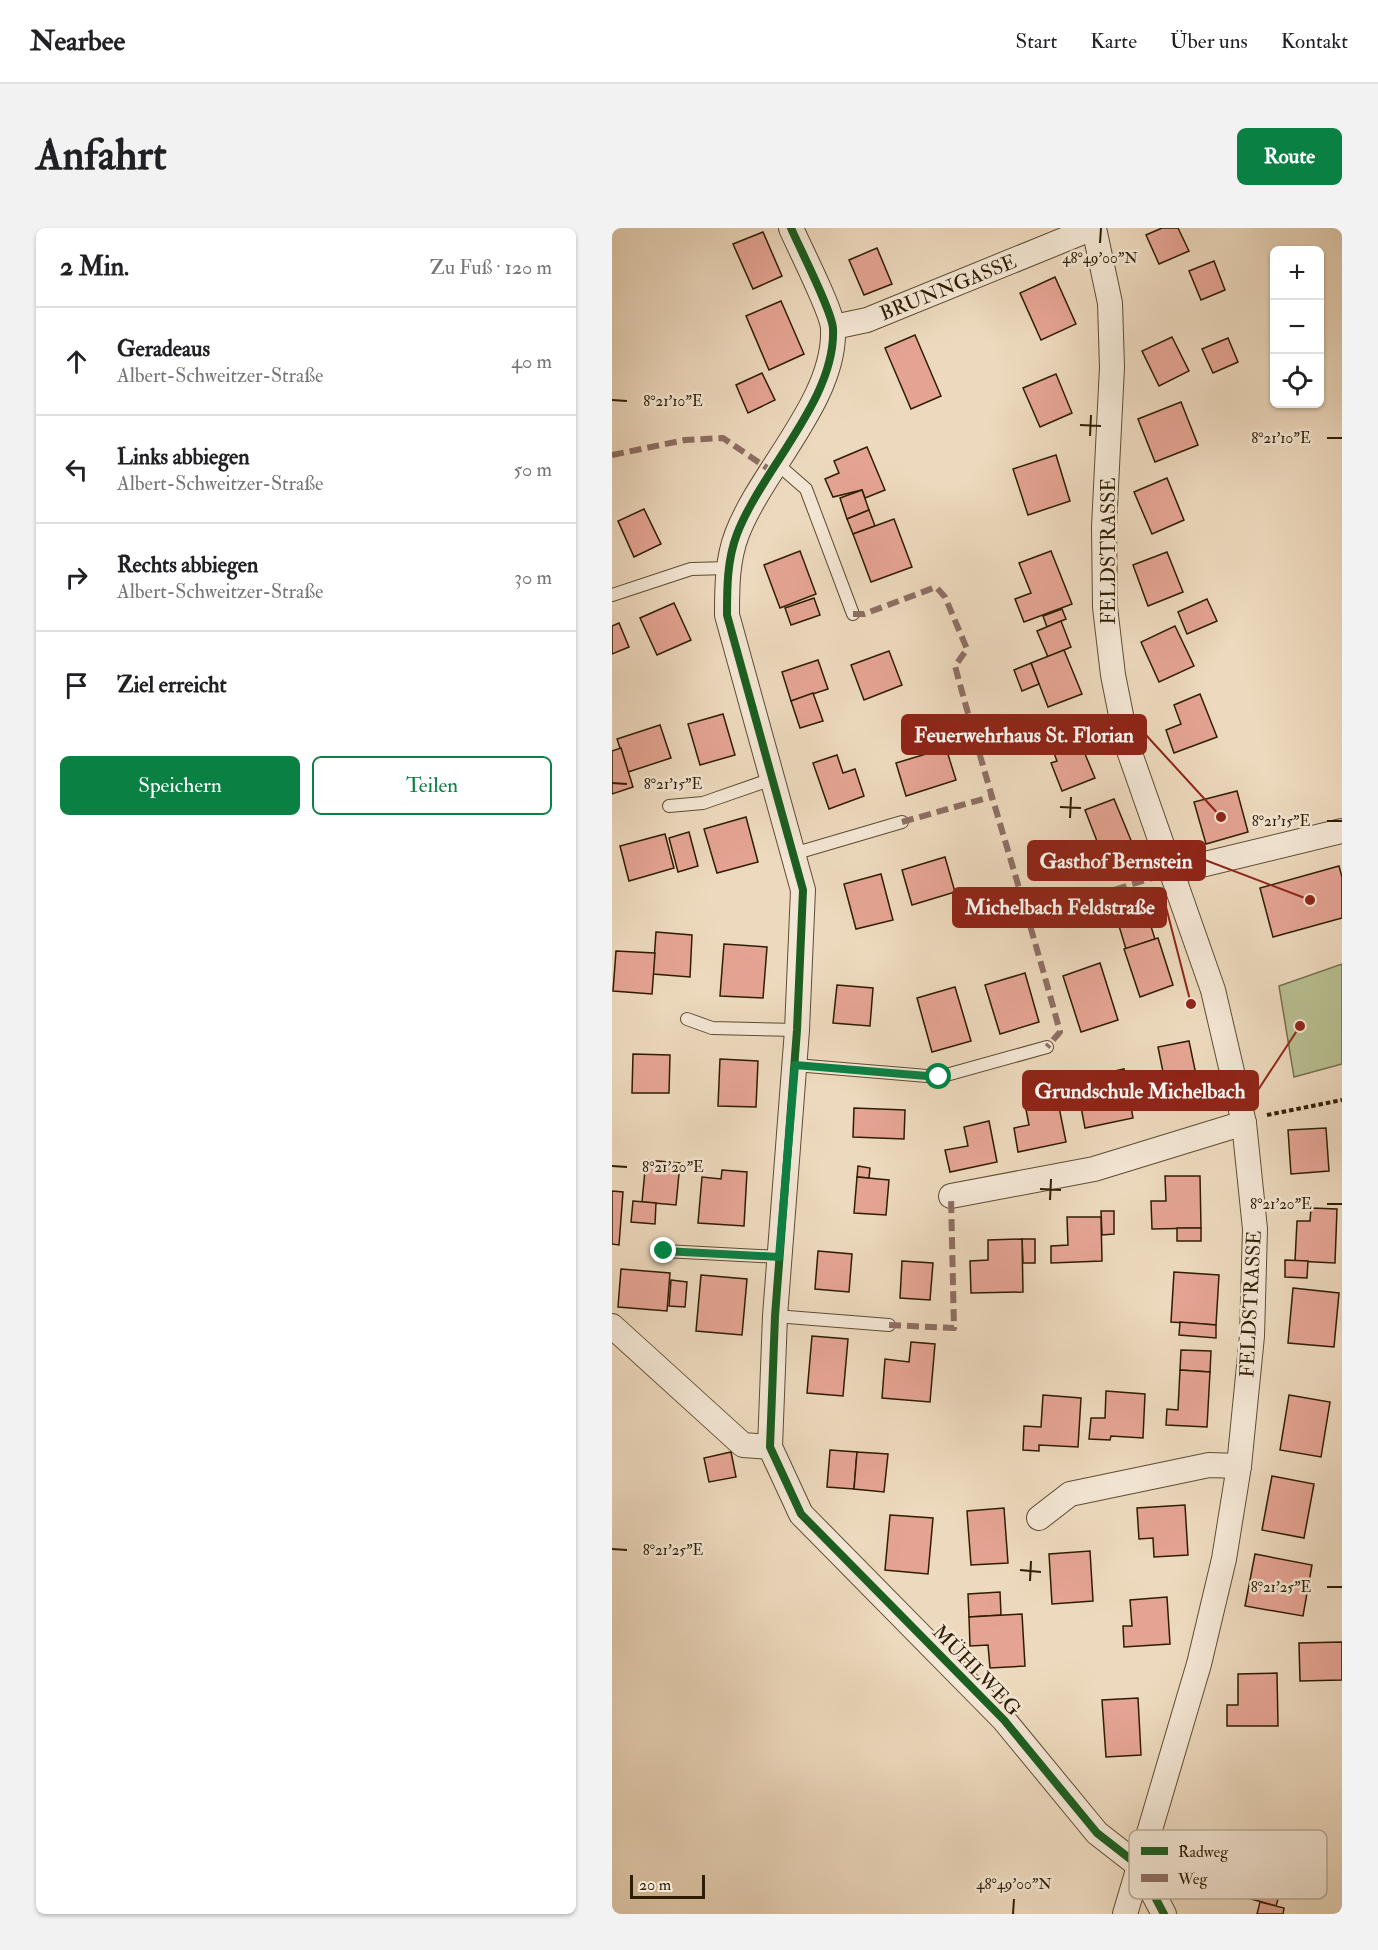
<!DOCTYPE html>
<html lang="de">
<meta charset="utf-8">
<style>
:root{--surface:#fff;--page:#f2f2f2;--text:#202124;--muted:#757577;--line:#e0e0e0;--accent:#0b8043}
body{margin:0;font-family:"IM FELL Double Pica",serif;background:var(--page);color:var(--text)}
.controls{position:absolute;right:18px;top:18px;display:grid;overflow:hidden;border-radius:9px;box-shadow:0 2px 4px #0004}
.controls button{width:54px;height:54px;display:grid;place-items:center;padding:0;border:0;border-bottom:2px solid var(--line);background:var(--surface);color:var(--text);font:30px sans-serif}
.scale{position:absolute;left:18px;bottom:15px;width:75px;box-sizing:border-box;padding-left:6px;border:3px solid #2f1d02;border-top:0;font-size:16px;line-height:21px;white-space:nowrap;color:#2f1d02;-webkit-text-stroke:4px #f3e6d4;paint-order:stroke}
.stop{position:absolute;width:18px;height:18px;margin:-14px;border:4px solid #0b8043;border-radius:50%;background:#fff}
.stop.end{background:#0b8043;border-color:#fff;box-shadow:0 2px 6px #0008}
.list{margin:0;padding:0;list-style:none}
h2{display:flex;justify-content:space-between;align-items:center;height:78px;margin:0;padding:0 24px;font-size:26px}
h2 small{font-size:20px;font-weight:400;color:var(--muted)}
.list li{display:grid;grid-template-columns:39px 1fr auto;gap:18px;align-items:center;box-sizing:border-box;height:108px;padding:0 24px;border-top:2px solid var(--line)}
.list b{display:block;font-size:22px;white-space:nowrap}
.list p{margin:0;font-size:20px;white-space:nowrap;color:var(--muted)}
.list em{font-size:20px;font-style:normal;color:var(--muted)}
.actions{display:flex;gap:12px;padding:18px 24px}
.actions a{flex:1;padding:14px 0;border:2px solid var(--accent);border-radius:9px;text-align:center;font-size:21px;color:var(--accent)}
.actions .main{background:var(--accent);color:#fff}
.icon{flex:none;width:33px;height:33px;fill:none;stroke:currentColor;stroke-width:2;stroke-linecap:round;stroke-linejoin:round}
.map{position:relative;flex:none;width:730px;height:1686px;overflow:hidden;border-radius:9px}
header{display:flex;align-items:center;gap:36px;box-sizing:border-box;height:84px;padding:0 30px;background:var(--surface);border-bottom:2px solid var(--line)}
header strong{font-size:28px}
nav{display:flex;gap:33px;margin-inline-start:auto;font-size:21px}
.intro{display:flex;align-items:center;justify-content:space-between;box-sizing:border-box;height:144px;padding:0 36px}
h1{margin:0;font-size:42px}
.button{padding:15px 27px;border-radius:9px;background:var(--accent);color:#fff;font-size:21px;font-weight:700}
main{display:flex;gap:36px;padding:0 36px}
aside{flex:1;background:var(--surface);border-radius:9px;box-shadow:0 2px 4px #0004}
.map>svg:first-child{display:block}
.green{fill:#b8bf91;stroke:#746e4a;stroke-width:1.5}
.building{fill:#e5a493;stroke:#2f1d02;stroke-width:1.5}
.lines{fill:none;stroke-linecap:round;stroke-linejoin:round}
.lane-casing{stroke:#5e4c31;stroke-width:14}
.street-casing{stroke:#5e4c31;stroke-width:26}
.path{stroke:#2f1d02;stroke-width:4;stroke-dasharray:4.5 3;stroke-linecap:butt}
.lane{stroke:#f3e6d4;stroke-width:12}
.street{stroke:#f3e6d4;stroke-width:24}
.quiet{stroke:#8d6e63;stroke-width:6;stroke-dasharray:12 6;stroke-linecap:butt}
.cycleway-casing{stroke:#f3e6d4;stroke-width:11}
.cycleway{stroke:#1b5e20;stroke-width:8}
.route{stroke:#0b8043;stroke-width:8}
.ticks{fill:none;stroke:#2f1d02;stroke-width:2}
.labels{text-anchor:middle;stroke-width:5;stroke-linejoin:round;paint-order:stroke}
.street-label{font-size:20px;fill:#2f1d02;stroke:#f3e6d4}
.key{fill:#f3e6d4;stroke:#b8aa95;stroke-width:1.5}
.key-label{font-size:16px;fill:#2f1d02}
.ticks-label{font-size:15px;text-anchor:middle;fill:#2f1d02;stroke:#f3e6d4;stroke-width:5;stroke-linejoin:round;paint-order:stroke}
.leader{fill:none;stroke:#8f2418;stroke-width:2}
.callout-dot{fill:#8f2418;stroke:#f3e6d4;stroke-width:2}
.callout{fill:#8f2418;stroke:#8f2418;stroke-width:2}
.callout-label{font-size:21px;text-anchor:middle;font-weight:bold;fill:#fff}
</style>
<header>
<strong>Nearbee</strong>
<nav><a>Start</a><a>Karte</a><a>Über uns</a><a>Kontakt</a></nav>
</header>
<div class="intro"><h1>Anfahrt</h1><a class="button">Route</a></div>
<main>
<aside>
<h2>2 Min.<small>Zu Fuß · 120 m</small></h2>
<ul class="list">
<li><svg class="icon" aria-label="ahead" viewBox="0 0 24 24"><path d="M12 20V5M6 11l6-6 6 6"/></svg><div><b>Geradeaus</b><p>Albert-Schweitzer-Straße</p></div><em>40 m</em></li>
<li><svg class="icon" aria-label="left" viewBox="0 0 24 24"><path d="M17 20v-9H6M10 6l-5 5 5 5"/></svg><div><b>Links abbiegen</b><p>Albert-Schweitzer-Straße</p></div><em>50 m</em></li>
<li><svg class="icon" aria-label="right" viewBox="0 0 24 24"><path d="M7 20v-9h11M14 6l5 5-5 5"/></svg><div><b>Rechts abbiegen</b><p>Albert-Schweitzer-Straße</p></div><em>30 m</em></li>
<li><svg class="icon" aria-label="arrive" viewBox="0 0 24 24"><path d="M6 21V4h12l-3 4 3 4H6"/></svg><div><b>Ziel erreicht</b></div></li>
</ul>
<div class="actions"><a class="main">Speichern</a><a>Teilen</a></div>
</aside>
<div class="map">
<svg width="730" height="1686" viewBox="0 0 730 1686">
<rect width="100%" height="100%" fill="#edd9bd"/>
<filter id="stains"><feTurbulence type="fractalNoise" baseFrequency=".00333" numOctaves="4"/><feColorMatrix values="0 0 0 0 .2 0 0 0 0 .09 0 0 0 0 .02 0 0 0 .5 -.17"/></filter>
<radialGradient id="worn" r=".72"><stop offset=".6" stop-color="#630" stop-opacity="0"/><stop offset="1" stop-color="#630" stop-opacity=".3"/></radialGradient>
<path class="green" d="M730 736V836L682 849 667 758Z"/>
<g class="building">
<path d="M550 0H566L577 23 547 36 534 7Z"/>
<path d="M151 4 170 48 141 61 121 16Z"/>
<path d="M265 20 280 56 252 67 237 32Z"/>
<path d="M602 33 613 62 589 72 577 43Z"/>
<path d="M443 49 464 96 429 112 408 65Z"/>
<path d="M169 73 192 126 157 142 134 88Z"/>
<path d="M303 107 329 168 299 181 273 120Z"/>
<path d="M560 109 577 143 547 158 530 123Z"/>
<path d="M616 110 626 134 601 145 590 121Z"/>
<path d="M150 145 163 172 136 185 124 157Z"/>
<path d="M444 146 460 185 428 199 411 160Z"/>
<path d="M569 174 586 217 543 234 526 191Z"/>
<path d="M255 219 273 262 253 270 250 262 221 269 213 251 227 245 222 233Z"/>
<path d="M444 227 458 273 416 287 401 241Z"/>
<path d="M555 250 572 292 540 306 522 264Z"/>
<path d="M250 262 257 282 235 291 228 270Z"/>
<path d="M32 281 49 316 22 329 6 293Z"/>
<path d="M257 282 263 298 241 306 235 291Z"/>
<path d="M282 291 300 339 259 354 241 306Z"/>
<path d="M188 323 204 366 168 380 152 337Z"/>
<path d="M439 323 460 376 412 394 403 371 419 365 407 335Z"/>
<path d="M555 324 571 364 536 378 521 337Z"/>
<path d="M202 370 208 387 179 397 173 380Z"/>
<path d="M595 371 605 393 575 406 566 384Z"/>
<path d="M62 375 79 412 45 427 28 390Z"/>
<path d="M450 381 454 391 435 399 431 388Z"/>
<path d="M449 393 459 419 436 429 425 403Z"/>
<path d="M7 395 17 419 0 426V398Z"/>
<path d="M563 398 582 438 547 454 529 414Z"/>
<path d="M452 422 470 466 436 479 419 435Z"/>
<path d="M277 423 290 457 252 472 239 437Z"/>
<path d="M206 432 216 461 179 473 170 444Z"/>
<path d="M419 435 427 456 410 463 402 442Z"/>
<path d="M201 465 211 493 188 500 179 473Z"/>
<path d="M588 466 605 509 562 525 554 502 569 496 562 477Z"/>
<path d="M111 486 123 527 88 537 76 496Z"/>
<path d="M470 494 481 523 473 526 483 550 450 563 439 535 445 533 435 507Z"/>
<path d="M48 497 59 530 16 544 5 511Z"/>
<path d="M9 520 21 559 0 566V523Z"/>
<path d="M334 520 344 552 294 568 284 535Z"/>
<path d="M225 527 231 545 243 541 252 568 217 581 201 535Z"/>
<path d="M625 563 636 604 594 616 582 574Z"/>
<path d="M502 571 523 622 493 634 473 582Z"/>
<path d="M134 589 146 634 105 645 92 601Z"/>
<path d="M77 604 86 638 66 644 57 610Z"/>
<path d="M53 606 62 640 17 653 8 618Z"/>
<path d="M333 629 343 664 300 677 290 642Z"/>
<path d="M727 638 730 649V690L661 709 648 660Z"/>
<path d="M269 646 281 692 244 701 232 656Z"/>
<path d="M536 689 543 711 514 721 507 698Z"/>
<path d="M44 704 80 707 78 749 41 746Z"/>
<path d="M546 710 561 757 528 769 512 721Z"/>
<path d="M112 716 155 719 151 770 108 768Z"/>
<path d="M4 723 43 725 40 766 1 763Z"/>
<path d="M488 735 506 792 469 804 451 748Z"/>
<path d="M413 745 427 794 388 806 373 757Z"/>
<path d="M225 757 261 760 258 798 221 795Z"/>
<path d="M343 759 359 813 320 824 305 770Z"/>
<path d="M577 813 587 861 540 871 537 853 552 849 546 819Z"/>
<path d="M21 826 58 827 57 865H20Z"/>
<path d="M108 831 146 833 144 879 106 878Z"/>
<path d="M512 841 521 890 473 900 469 879 486 875 480 848Z"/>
<path d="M444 864 454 914 406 924 402 900 417 897 412 871Z"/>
<path d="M242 880 293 882 292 911 241 909Z"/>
<path d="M377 893 385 934 338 944 333 922 356 918 352 899Z"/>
<path d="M714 900 717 943 679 946 676 902Z"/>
<path d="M34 932 68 935 64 977 30 974Z"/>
<path d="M246 938 258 940 257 950 245 949Z"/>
<path d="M110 942 135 944 132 998 86 995 90 949 109 951Z"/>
<path d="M553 948H588L589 1000 540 1001 539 973H554Z"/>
<path d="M245 949 277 952 274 987 242 985Z"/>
<path d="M0 963 11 964 7 1017 0 1016Z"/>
<path d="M21 973 44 975 43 996 19 994Z"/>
<path d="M699 980 725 981 723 1035 683 1033 685 993H698Z"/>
<path d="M489 983H502V1006L490 1007Z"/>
<path d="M455 989H489L490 1033 439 1035V1018L456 1017Z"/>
<rect x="565" y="1000" width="24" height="13"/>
<path d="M410 1011H423V1035H411Z"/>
<path d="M410 1011 411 1064 359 1065 358 1033 376 1032V1012Z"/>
<path d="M206 1023 240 1026 237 1064 203 1061Z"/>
<path d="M673 1032 696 1033 695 1050 673 1049Z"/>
<path d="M290 1033 321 1035 318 1072 288 1070Z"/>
<path d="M9 1041 58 1045 55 1083 6 1079Z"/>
<path d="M562 1044 607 1047 604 1097 559 1094Z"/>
<path d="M89 1047 135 1051 130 1107 84 1103Z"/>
<path d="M59 1052 75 1054 73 1079 57 1078Z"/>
<path d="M681 1060 727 1065 722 1119 676 1115Z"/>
<path d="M568 1094 604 1097V1110L567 1107Z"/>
<path d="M200 1108 236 1111 231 1168 195 1165Z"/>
<path d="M299 1114 323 1116 318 1174 270 1170 273 1131 297 1134Z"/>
<path d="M569 1122 599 1123 598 1144 568 1142Z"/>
<path d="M568 1142 598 1144 595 1199 554 1197 555 1181 566 1182Z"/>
<path d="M494 1163 533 1166 531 1210 499 1208 498 1212 477 1211 479 1190H493Z"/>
<path d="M431 1167 469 1170 466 1219 427 1217V1223L411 1222 412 1198 429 1199Z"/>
<path d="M677 1167 718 1174 709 1229 668 1222Z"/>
<path d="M218 1222 245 1224 242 1261 215 1259Z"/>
<path d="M119 1224 124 1249 97 1254 92 1230Z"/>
<path d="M245 1224 276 1226 272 1264 242 1261Z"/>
<path d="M660 1248 702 1256 692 1310 650 1302Z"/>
<path d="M573 1277 576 1327 542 1329 541 1310 527 1311 525 1280Z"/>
<path d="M392 1280 396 1335 359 1337 355 1283Z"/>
<path d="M278 1287 321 1290 316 1346 273 1342Z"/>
<path d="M478 1323 481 1373 440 1376 437 1326Z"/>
<path d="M643 1326 700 1337 691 1388 633 1378Z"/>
<path d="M388 1364 389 1387 357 1389 356 1366Z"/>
<path d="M555 1369 558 1416 512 1419 511 1398H520L518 1372Z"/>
<path d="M410 1386 413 1438 378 1440 376 1417 358 1418 357 1389Z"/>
<path d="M730 1414V1452L688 1453 687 1415Z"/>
<path d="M665 1445 666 1498H615V1477H626V1446Z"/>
<path d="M526 1470 529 1527 494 1529 490 1472Z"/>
<path d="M659 1614 681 1620 664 1678 618 1665 629 1626 653 1633Z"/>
<path d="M648 1674 672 1680 671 1686H645Z"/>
</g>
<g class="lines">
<defs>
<g id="lane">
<path d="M163 234 194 261 241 386"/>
<path d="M0 367 79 341 116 340"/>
<path d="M57 578 91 575 160 551"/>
<path d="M181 626 290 594"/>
<path d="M75 791 100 800 185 802"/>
<path d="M183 837 327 849 435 819"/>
<path d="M52 1023 167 1029"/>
<path d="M163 1088 277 1097"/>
</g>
<g id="street">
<path d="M179 0C187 19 221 85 221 101 224 171 150 241 125 306 115 332 115 360 115 387L191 662 185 802 163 1088 158 1219 189 1286 392 1492 485 1605 526 1637 552 1686"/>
<path d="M482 0 498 75 500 139 492 299 493 379 501 447 515 517 601 762 632 895 643 1001 640 1108 627 1238 612 1331 587 1436 513 1686"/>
<path d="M222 99 255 92 481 0"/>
<path d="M560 644 730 603"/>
<path d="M339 968 482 941 632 895"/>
<path d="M0 1098 131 1217 158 1219"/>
<path d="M427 1290 458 1266 597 1237 627 1238"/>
</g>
</defs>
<use href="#lane" class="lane-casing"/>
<use href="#street" class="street-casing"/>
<path class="path" d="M655 887 730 872"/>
<use href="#lane" class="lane"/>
<use href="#street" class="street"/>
<g class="quiet">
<path d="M0 227 73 212 111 210 158 242"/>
<path d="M241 386H252L324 359 333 369 355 421 343 438C376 561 415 681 448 804L435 819"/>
<path d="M290 594 378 569"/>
<path d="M417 688 560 644"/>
<path d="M277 1097 342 1100 339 968"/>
</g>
<defs>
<path id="cycleway" d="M179 0C187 19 221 85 221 101 224 171 150 241 125 306 115 332 115 360 115 387L191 662 185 802 163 1088 158 1219 189 1286 392 1492 485 1605 526 1637 552 1686"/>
</defs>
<use href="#cycleway" class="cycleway-casing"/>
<use href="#cycleway" class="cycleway"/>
</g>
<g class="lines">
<path class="route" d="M52 1023 167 1029 183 837 327 849"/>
</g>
<path class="ticks" d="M488 15 489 0M0 172 15 173M468 197 489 198M478 208 479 187M715 210H730M0 555 15 556M448 579 469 580M458 590 459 569M715 593H730M0 938 15 939M428 961 449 962M438 972 439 951M715 976H730M0 1321 15 1322M408 1342 429 1344M418 1353 419 1333M715 1359H730M401 1686 402 1671"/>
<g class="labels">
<g class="street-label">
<text transform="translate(336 59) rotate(-22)" y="7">BRUNNGASSE</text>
<text transform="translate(496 323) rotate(-90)" y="7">FELDSTRASSE</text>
<text transform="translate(638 1076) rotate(-87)" y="7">FELDSTRASSE</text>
<text transform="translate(365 1442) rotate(46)" y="7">MÜHLWEG</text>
</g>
</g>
<rect x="517" y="1602" width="198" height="69" rx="9" class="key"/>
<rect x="529" y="1619" width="27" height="8" fill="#1b5e20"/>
<rect x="529" y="1646" width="27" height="8" fill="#8d6e63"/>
<g class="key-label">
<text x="566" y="1629">Radweg</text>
<text x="566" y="1656">Weg</text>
</g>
<g class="ticks-label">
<text x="488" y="35">48°49'00"N</text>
<text x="61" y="178">8°21'10"E</text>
<text x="669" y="215">8°21'10"E</text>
<text x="61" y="561">8°21'15"E</text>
<text x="669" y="598">8°21'15"E</text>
<text x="61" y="944">8°21'20"E</text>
<text x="669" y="981">8°21'20"E</text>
<text x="61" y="1327">8°21'25"E</text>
<text x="669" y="1364">8°21'25"E</text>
<text x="402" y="1661">48°49'00"N</text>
</g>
<path class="leader" d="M609 589L534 507M698 672L593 632M579 776L554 679M688 798L646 862"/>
<g class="callout-dot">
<circle cx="609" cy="589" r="6"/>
<circle cx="698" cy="672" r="6"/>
<circle cx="579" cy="776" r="6"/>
<circle cx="688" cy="798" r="6"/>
</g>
<g class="callout">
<rect x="290" y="487" width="244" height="39" rx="6"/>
<rect x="416" y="613" width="177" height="39" rx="6"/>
<rect x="341" y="660" width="213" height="39" rx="6"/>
<rect x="411" y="843" width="235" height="39" rx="6"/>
</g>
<g class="callout-label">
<text x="412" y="514">Feuerwehrhaus St. Florian</text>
<text x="504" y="640">Gasthof Bernstein</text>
<text x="448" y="686">Michelbach Feldstraße</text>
<text x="528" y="870">Grundschule Michelbach</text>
</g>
<rect width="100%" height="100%" filter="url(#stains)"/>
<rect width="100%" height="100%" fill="url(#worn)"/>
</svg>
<div class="controls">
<button>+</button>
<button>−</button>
<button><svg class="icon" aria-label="locate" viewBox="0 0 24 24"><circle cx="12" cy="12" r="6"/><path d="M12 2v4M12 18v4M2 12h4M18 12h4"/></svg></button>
</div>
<div class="scale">20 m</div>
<div class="stop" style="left:327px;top:849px"></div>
<div class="stop end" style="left:52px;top:1023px"></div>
</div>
</main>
